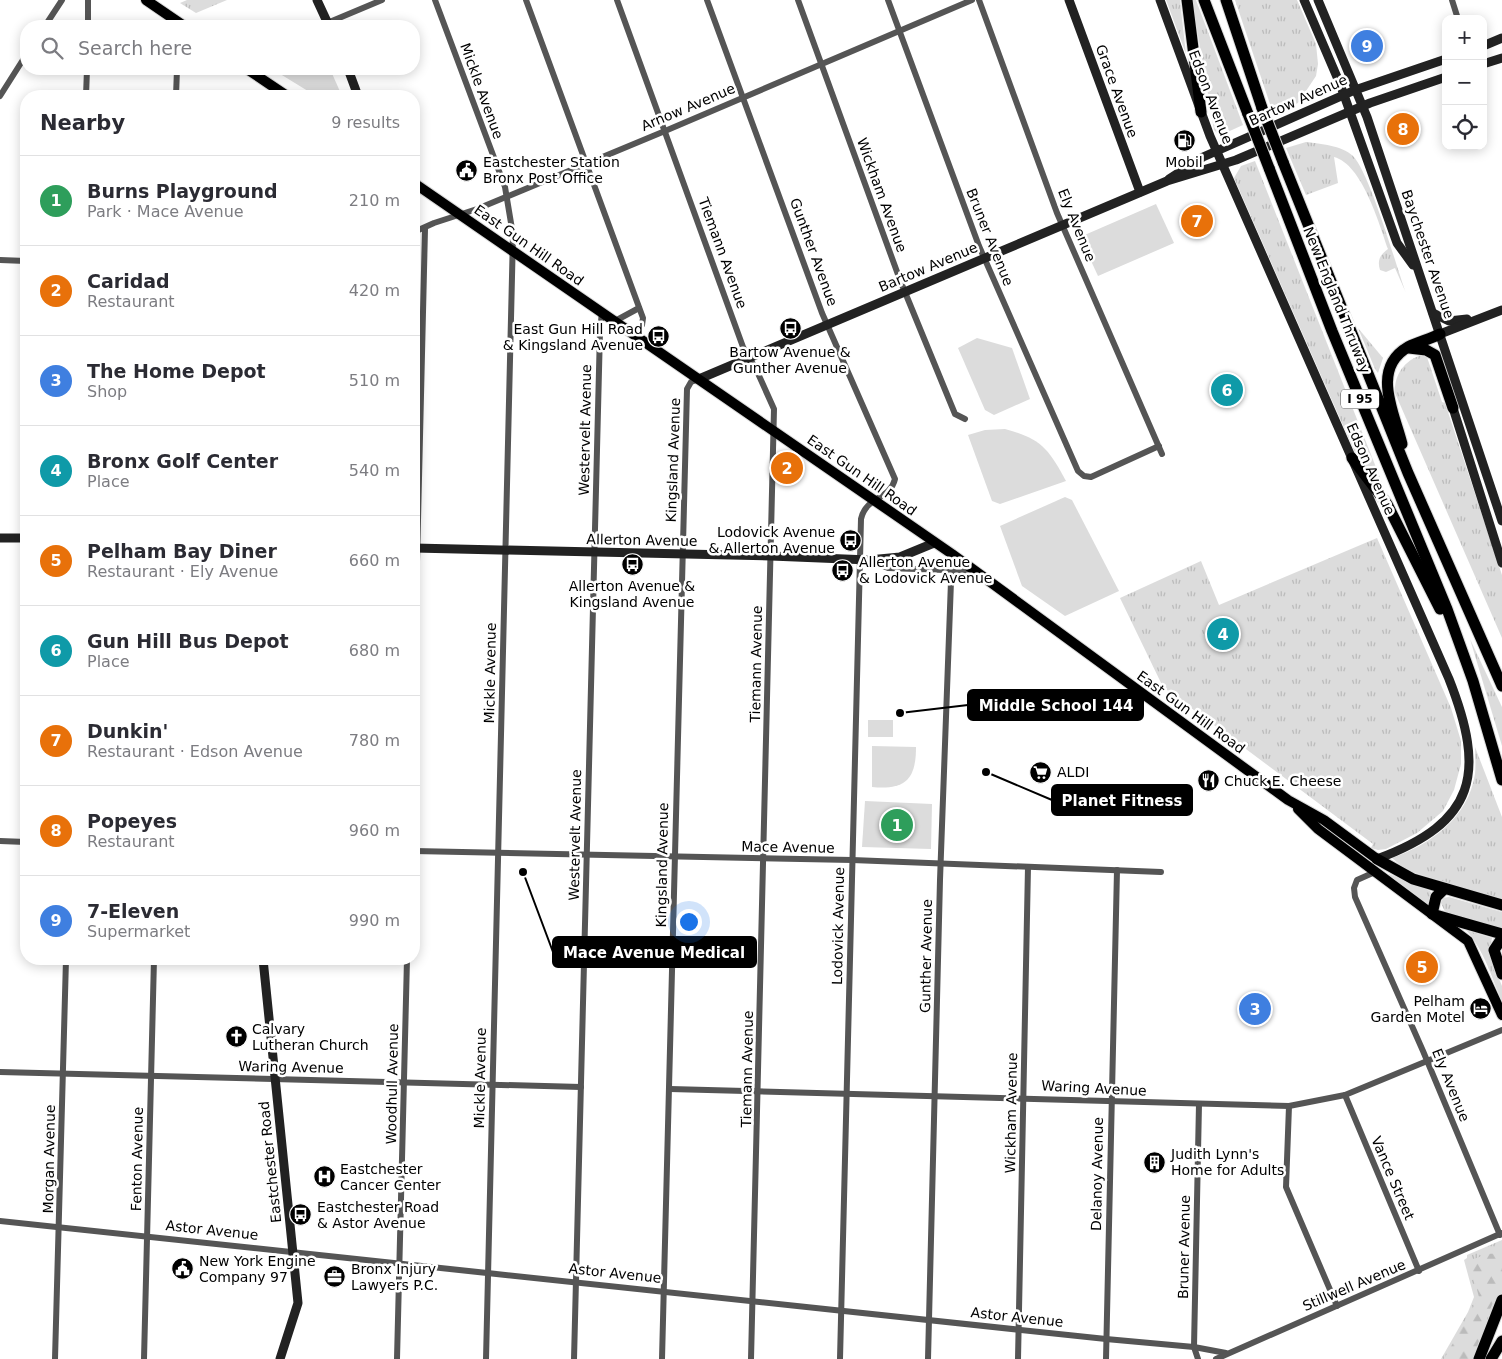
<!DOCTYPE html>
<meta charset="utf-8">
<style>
:root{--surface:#fff;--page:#f7f7f7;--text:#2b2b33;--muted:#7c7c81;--line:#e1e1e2;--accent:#000}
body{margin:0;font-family:"DejaVu Sans",sans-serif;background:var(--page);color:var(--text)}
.controls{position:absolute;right:15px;top:15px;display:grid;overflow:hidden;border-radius:10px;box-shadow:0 2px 12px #0003}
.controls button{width:45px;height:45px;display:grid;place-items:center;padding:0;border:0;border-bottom:1px solid var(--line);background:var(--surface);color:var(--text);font:25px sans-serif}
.you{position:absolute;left:688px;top:921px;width:18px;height:18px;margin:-12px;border:4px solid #fff;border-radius:50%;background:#1a73e8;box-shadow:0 0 0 8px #1a73e833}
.badge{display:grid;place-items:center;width:32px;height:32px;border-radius:50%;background:var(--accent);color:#fff;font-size:16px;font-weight:700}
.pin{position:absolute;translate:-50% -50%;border:2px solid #fff;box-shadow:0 1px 5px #0006}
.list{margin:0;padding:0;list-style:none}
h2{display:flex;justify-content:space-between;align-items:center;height:65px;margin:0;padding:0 20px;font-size:21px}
h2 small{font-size:16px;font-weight:400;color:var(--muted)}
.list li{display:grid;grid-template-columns:32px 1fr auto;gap:15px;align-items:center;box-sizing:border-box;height:90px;padding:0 20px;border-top:1px solid var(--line)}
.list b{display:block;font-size:19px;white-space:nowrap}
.list p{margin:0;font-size:16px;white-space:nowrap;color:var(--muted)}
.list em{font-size:16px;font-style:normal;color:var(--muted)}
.icon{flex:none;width:28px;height:28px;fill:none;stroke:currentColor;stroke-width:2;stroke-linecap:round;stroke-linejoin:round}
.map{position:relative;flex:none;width:1502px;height:1359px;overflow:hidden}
.search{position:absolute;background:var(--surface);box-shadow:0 2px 12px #0003;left:20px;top:20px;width:400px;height:55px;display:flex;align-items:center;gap:12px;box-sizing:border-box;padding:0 18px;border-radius:20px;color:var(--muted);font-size:19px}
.panel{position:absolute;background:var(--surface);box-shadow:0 2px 12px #0003;left:20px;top:90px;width:400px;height:875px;border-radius:20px}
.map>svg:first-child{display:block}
.grass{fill:url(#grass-tufts)}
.forest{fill:url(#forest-firs)}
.park{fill:#dcdcdc}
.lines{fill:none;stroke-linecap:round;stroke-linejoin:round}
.primary-casing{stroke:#dbdbdb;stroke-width:12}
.highway-casing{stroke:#dbdbdb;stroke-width:13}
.street{stroke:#555;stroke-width:6}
.secondary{stroke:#222;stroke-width:9}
.primary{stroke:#000;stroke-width:10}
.highway{stroke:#000;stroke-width:11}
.highway-bridge-casing{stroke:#dbdbdb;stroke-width:13;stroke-linecap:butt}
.highway-bridge{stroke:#000;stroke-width:11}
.labels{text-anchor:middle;stroke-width:5;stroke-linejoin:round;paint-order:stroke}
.shield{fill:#fff;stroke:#4c4c4c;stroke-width:1}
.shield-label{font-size:12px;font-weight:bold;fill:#000}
.street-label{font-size:14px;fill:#000;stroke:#fff}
.poi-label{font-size:14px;fill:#000;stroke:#fff;text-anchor:start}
.leader{fill:none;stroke:#000;stroke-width:2}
.callout-dot{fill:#000;stroke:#fff;stroke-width:2}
.callout{fill:#000;stroke:#000;stroke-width:2}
.callout-label{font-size:15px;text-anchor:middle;font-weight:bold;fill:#fff}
</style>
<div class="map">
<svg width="1502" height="1359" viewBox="0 0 1502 1359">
<defs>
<pattern id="grass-tufts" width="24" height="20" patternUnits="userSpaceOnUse" patternTransform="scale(1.25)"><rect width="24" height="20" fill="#dcdcdc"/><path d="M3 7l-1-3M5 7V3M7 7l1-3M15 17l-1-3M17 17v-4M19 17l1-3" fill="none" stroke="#bbb"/></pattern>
<pattern id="forest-firs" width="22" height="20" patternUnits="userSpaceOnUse" patternTransform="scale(1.25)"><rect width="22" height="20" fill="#dcdcdc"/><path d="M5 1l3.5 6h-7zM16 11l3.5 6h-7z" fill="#bbb"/></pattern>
</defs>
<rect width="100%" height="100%" fill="#fff"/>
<g class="grass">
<path d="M187 0H227L196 13 180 3Z"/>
<path d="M1166 0H1180L1186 54Z"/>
<path d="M1192 0H1196L1243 125 1223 134H1218L1214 130Z"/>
<path d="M1235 0H1297L1316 44 1318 64 1316 76 1298 103 1273 113Z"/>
<path d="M1306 142C1321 144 1341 145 1353 156 1370 173 1396 266 1406 293L1395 268 1386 272 1380 270C1377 260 1380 255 1388 249 1379 223 1362 164 1334 157L1338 183 1306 195 1286 148Z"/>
<path d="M1255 161 1383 485 1380 487 1356 455 1234 178 1241 166Z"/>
<path d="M1358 328 1383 358 1378 373 1375 369Z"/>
<path d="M1421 355 1427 357 1442 402 1445 403 1502 575V638L1395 393C1394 375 1404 361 1421 355Z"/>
<path d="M1377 538 1451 708 1461 741V764L1454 790 1443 811 1417 833 1386 849 1378 850 1371 848 1373 844 1163 687 1120 598 1201 561 1219 605Z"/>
<path d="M1470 639 1502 707V746Z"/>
<path d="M1475 747 1502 817V900L1406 870 1392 858C1431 844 1468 818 1475 774 1476 765 1475 756 1475 747Z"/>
<path d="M1389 874 1430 891 1432 895 1430 903 1427 904 1388 876Z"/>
<path d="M1449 897 1502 912V930L1445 912 1441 903 1443 898Z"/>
<path d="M1466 930 1492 938 1489 954 1502 986V1002C1492 978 1484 950 1466 930Z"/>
<path d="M1502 1240V1293L1476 1359H1441L1468 1312 1474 1297 1464 1260 1467 1258V1255Z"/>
</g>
<path class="forest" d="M1502 1253V1282L1485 1321 1474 1359H1444L1479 1297 1469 1261 1487 1254Z"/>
<g class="park">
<path d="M278 69H330L342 96H316L277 72Z"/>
<path d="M1156 204 1174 243 1098 276 1080 237Z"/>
<path d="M977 338 1012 348 1030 399 994 415 985 410 958 348Z"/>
<path d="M1005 429C1041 439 1048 448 1066 481L1000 504 992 501 968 435 985 430Z"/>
<path d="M1065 497 1072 500 1119 591 1065 616 1022 586 1000 526Z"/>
<rect x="868" y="720" width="25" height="17"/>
<path d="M872 746 916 747C916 780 905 790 872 787Z"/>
<path d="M865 801 932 804 931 849 862 847Z"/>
</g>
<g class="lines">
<defs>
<g id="primary">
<path d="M146 0 184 26"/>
<path d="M247 69 287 96"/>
<path d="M414 183 952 554 1288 800 1324 820 1377 859"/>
<path d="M1298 809 1318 829 1468 941 1502 1015"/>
</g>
<g id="highway">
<path d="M1187 0 1201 112"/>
<path d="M1204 0 1248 114"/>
<path d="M1226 0 1262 108"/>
<path d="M1283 162 1408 473 1502 686"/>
<path d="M1269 168 1332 331 1447 609 1473 681 1502 780"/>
<path d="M1409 348 1426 350 1435 355 1453 408"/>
<path d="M1402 444C1395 414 1370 369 1408 347 1418 342 1430 339 1440 334"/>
<path d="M1352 458 1387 504 1440 609"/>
<path d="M1377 859 1413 879 1502 905"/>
<path d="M1444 889 1436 897 1432 914 1502 934"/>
<path d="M1502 938 1494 950 1502 974"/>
<path d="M1479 1359 1502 1300"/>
<path d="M1491 1359 1502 1341"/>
</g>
</defs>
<use href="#primary" class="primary-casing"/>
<use href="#highway" class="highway-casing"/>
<g class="street">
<path d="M435 0 505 187 513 235 486 1359"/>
<path d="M526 0 643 318 642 325 635 334"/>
<path d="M617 0 743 347 756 369 774 409 751 1359"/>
<path d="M707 0 822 313 895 479C890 500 866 496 861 519L840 1359"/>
<path d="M798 0 900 280 955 414 965 419"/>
<path d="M888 0 979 246 1078 471 1084 476 1091 477 1159 446"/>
<path d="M979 0 1057 213 1162 454"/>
<path d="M1452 0 1458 19"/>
<path d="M45 26 62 0"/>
<path d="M88 26V0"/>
<path d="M320 26 382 0"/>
<path d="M0 96 26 55"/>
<path d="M86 96 87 69"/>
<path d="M176 96 177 69"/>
<path d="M414 232 434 223 477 209 665 131 972 0"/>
<path d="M0 260 26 261"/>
<path d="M615 321 639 308"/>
<path d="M870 561 888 568 973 571"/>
<path d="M414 686 425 229"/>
<path d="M0 841 26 842"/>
<path d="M414 851 852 860 1161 872"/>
<path d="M1375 872 1357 880 1354 888 1355 897 1423 1051 1500 1235"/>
<path d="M0 1072 581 1087"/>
<path d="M670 1089 1289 1106 1345 1095 1502 1030"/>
<path d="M1345 1095 1419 1271"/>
<path d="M1289 1106 1286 1187 1337 1306"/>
<path d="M0 1221 1106 1339 1194 1347 1226 1353"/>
<path d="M55 1359 66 959"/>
<path d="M144 1359 154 959"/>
<path d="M397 1359 407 959"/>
<path d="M574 1359 600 331 602 312"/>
<path d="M662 1359 687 389 691 382 699 379"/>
<path d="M928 1359 940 880 952 554"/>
<path d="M1018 1359 1028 867"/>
<path d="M1106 1359 1117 870"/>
<path d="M1198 1359 1194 1347 1199 1104"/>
<path d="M1216 1359 1502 1233"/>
</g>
<g class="secondary">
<path d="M317 0 329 26"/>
<path d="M1069 0 1140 192"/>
<path d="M1160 0 1210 136 1449 679C1486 773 1477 822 1377 859"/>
<path d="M1304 0 1340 84 1397 243 1413 265"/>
<path d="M1318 0 1367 117 1502 521"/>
<path d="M1483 46 1502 38"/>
<path d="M1483 64 1502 58"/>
<path d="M348 69 358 96"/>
<path d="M1169 179 1203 157 1355 90 1446 59"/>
<path d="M1433 313 1449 321 1467 319"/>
<path d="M1440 334 1502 310"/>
<path d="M699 379 1167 181 1236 160 1370 103 1446 77"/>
<path d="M1453 408 1502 563"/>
<path d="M0 538H26"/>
<path d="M414 548 771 556 869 560 900 557 934 543"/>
<path d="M263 959 298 1303 280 1359"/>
</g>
<use href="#primary" class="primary"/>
<use href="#highway" class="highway"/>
<defs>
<g id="highway-bridge">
<path d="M1262 108 1283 162"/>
<path d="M1248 114 1269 168"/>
</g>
</defs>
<use href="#highway-bridge" class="highway-bridge-casing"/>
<use href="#highway-bridge" class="highway-bridge"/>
</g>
<defs>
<symbol id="fuel-disc" viewBox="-11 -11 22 22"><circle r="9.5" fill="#000" stroke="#fff"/><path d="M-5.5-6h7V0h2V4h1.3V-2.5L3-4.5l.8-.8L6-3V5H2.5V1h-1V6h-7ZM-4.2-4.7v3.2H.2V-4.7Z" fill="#fff"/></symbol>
<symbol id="civic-disc" viewBox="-11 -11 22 22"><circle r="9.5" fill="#000" stroke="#fff"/><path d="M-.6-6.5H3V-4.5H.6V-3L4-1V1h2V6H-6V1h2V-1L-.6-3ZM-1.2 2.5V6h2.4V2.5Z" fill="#fff"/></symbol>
<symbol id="bus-disc" viewBox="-11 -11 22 22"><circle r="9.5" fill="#000" stroke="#fff"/><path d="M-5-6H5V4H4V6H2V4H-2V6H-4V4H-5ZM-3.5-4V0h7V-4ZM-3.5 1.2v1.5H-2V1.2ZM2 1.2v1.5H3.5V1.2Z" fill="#fff"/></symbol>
<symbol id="supermarket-disc" viewBox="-11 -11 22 22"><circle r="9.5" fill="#000" stroke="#fff"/><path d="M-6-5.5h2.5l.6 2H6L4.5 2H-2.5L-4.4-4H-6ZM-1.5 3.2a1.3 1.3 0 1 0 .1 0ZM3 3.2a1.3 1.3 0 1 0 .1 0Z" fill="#fff"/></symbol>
<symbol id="restaurant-disc" viewBox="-11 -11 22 22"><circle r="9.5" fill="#000" stroke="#fff"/><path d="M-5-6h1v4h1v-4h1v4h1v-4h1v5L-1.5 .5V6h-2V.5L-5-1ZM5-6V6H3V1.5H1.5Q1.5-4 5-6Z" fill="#fff"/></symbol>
<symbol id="hotel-disc" viewBox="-11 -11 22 22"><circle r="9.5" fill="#000" stroke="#fff"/><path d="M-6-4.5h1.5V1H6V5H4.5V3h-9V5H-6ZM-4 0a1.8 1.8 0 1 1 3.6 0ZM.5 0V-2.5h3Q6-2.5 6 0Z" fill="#fff"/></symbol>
<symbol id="church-disc" viewBox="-11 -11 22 22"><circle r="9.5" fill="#000" stroke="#fff"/><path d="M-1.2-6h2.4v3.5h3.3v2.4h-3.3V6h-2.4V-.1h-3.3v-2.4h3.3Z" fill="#fff"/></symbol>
<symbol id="building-disc" viewBox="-11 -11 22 22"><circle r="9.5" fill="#000" stroke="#fff"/><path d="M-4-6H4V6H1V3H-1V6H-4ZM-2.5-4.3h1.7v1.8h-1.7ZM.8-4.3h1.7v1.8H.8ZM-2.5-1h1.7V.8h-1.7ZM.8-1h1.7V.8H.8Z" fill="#fff"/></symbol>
<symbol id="hospital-disc" viewBox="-11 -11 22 22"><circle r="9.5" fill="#000" stroke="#fff"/><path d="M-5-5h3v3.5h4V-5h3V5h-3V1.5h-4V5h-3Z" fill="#fff"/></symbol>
<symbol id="office-disc" viewBox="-11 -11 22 22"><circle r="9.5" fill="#000" stroke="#fff"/><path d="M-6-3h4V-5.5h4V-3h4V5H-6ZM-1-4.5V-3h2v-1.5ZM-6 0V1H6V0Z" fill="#fff"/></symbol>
</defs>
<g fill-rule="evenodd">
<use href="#fuel-disc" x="1172" y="128" width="25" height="25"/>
<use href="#civic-disc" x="454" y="158" width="25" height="25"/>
<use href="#bus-disc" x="778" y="316" width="25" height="25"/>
<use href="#bus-disc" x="646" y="324" width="25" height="25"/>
<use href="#bus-disc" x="838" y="528" width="25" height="25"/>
<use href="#bus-disc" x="620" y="552" width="25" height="25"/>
<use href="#bus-disc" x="830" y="558" width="25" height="25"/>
<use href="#supermarket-disc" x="1028" y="760" width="25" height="25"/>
<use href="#restaurant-disc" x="1196" y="768" width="25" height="25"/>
<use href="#hotel-disc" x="1468" y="996" width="25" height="25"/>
<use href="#church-disc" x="224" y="1024" width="25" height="25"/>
<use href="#building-disc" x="1142" y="1150" width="25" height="25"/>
<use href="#hospital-disc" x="312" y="1164" width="25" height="25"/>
<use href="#bus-disc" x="288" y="1202" width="25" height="25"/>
<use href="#civic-disc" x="170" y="1256" width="25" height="25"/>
<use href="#office-disc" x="322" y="1264" width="25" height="25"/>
</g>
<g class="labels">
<rect class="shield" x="1341" y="389.5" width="38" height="19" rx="4"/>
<g class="shield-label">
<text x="1360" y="403">I 95</text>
</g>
<g class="street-label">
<text transform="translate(482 91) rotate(70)" y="5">Mickle Avenue</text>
<text transform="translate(1117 91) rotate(70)" y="5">Grace Avenue</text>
<text transform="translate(1211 97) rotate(69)" y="5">Edson Avenue</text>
<text transform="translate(1298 100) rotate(-24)" y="5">Bartow Avenue</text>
<text transform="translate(688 107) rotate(-23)" y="5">Arnow Avenue</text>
<text transform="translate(882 195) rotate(70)" y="5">Wickham Avenue</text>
<text transform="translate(1077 225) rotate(68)" y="5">Ely Avenue</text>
<text transform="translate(990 237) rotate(68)" y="5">Bruner Avenue</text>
<text transform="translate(529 245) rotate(35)" y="5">East Gun Hill Road</text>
<text transform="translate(814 252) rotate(70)" y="5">Gunther Avenue</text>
<text transform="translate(723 253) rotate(70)" y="5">Tiemann Avenue</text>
<text transform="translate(1428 254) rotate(71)" y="5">Baychester Avenue</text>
<text transform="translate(928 267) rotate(-23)" y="5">Bartow Avenue</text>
<text transform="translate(1337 300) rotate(68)" y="5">New England Thruway</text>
<text transform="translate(585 430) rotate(-89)" y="5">Westervelt Avenue</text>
<text transform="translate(673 460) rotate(-88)" y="5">Kingsland Avenue</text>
<text transform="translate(1371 469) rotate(66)" y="5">Edson Avenue</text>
<text transform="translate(862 475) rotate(35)" y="5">East Gun Hill Road</text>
<text transform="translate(642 540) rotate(1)" y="5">Allerton Avenue</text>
<text transform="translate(756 664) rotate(-89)" y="5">Tiemann Avenue</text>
<text transform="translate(490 673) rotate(-89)" y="5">Mickle Avenue</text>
<text transform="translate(1191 712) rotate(36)" y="5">East Gun Hill Road</text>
<text transform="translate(575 835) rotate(-89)" y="5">Westervelt Avenue</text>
<text transform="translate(788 847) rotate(1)" y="5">Mace Avenue</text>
<text transform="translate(662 865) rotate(-89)" y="5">Kingsland Avenue</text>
<text transform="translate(838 926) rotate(-89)" y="5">Lodovick Avenue</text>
<text transform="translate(926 956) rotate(-89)" y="5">Gunther Avenue</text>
<text transform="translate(291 1067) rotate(1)" y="5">Waring Avenue</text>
<text transform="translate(747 1069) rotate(-89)" y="5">Tiemann Avenue</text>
<text transform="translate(480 1078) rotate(-89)" y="5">Mickle Avenue</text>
<text transform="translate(392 1084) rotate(-89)" y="5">Woodhull Avenue</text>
<text transform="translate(1451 1085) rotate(68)" y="5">Ely Avenue</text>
<text transform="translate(1094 1088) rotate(3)" y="5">Waring Avenue</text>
<text transform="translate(1011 1113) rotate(-89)" y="5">Wickham Avenue</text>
<text transform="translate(49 1159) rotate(-89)" y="5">Morgan Avenue</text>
<text transform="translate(137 1159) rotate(-89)" y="5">Fenton Avenue</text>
<text transform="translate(270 1162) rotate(-96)" y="5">Eastchester Road</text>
<text transform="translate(1097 1174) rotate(-89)" y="5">Delanoy Avenue</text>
<text transform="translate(1393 1178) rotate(67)" y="5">Vance Street</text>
<text transform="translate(212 1230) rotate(6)" y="5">Astor Avenue</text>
<text transform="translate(1184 1247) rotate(-89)" y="5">Bruner Avenue</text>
<text transform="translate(615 1273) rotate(6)" y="5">Astor Avenue</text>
<text transform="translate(1354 1285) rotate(-23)" y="5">Stillwell Avenue</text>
<text transform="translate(1017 1317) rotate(6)" y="5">Astor Avenue</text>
</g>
<g class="poi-label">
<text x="483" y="167">Eastchester Station<tspan x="483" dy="16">Bronx Post Office</tspan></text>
<text x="1184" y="167" text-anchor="middle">Mobil</text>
<text x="643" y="334" text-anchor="end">East Gun Hill Road<tspan x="643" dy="16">&amp; Kingsland Avenue</tspan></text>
<text x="790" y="357" text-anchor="middle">Bartow Avenue &amp;<tspan x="790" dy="16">Gunther Avenue</tspan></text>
<text x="835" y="537" text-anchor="end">Lodovick Avenue<tspan x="835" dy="16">&amp; Allerton Avenue</tspan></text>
<text x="859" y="567">Allerton Avenue<tspan x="859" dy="16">&amp; Lodovick Avenue</tspan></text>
<text x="632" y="591" text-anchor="middle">Allerton Avenue &amp;<tspan x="632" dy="16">Kingsland Avenue</tspan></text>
<text x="1057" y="777">ALDI</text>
<text x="1224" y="786">Chuck E. Cheese</text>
<text x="1465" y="1006" text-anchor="end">Pelham<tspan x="1465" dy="16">Garden Motel</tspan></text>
<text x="252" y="1034">Calvary<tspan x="252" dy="16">Lutheran Church</tspan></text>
<text x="1171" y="1159">Judith Lynn's<tspan x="1171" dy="16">Home for Adults</tspan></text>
<text x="340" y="1174">Eastchester<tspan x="340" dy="16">Cancer Center</tspan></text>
<text x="317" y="1212">Eastchester Road<tspan x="317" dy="16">&amp; Astor Avenue</tspan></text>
<text x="199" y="1266">New York Engine<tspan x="199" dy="16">Company 97</tspan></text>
<text x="351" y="1274">Bronx Injury<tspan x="351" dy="16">Lawyers P.C.</tspan></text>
</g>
</g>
<path class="leader" d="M900 713L968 705M986 772L1052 800M523 872L553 952"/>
<g class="callout-dot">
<circle cx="900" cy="713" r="5"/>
<circle cx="986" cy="772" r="5"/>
<circle cx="523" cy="872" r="5"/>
</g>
<g class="callout">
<rect x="968" y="690" width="175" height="30" rx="5"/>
<rect x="1052" y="785" width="140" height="30" rx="5"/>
<rect x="553" y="937" width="203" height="30" rx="5"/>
</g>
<g class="callout-label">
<text x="1056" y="711">Middle School 144</text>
<text x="1122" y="806">Planet Fitness</text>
<text x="654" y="958">Mace Avenue Medical</text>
</g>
</svg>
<div class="controls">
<button>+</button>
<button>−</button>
<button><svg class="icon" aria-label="locate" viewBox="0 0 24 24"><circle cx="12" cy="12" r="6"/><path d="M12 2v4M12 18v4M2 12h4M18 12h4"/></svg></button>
</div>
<div class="you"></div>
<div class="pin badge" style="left:897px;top:825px;background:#2e9e5b">1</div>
<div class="pin badge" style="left:787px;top:468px;background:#e8710a">2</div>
<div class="pin badge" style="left:1255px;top:1009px;background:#3f7fe0">3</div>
<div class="pin badge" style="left:1223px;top:634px;background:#0f9aa8">4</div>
<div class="pin badge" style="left:1422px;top:967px;background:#e8710a">5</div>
<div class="pin badge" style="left:1227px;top:390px;background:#0f9aa8">6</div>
<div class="pin badge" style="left:1197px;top:221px;background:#e8710a">7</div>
<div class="pin badge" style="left:1403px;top:129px;background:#e8710a">8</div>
<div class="pin badge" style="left:1367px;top:46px;background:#3f7fe0">9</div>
<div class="search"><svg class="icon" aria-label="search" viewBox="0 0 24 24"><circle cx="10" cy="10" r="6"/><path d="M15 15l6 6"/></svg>Search here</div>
<section class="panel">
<h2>Nearby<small>9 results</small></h2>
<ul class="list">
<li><span class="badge" style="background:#2e9e5b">1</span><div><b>Burns Playground</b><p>Park · Mace Avenue</p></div><em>210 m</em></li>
<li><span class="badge" style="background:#e8710a">2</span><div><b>Caridad</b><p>Restaurant</p></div><em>420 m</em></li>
<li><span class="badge" style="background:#3f7fe0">3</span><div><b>The Home Depot</b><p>Shop</p></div><em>510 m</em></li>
<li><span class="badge" style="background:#0f9aa8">4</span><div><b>Bronx Golf Center</b><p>Place</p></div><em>540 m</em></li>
<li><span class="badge" style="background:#e8710a">5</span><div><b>Pelham Bay Diner</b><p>Restaurant · Ely Avenue</p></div><em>660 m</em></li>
<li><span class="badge" style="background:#0f9aa8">6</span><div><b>Gun Hill Bus Depot</b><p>Place</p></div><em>680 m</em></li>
<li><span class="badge" style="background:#e8710a">7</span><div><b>Dunkin'</b><p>Restaurant · Edson Avenue</p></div><em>780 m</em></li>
<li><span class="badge" style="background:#e8710a">8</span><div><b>Popeyes</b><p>Restaurant</p></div><em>960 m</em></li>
<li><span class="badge" style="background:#3f7fe0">9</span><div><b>7-Eleven</b><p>Supermarket</p></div><em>990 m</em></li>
</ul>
</section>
</div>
